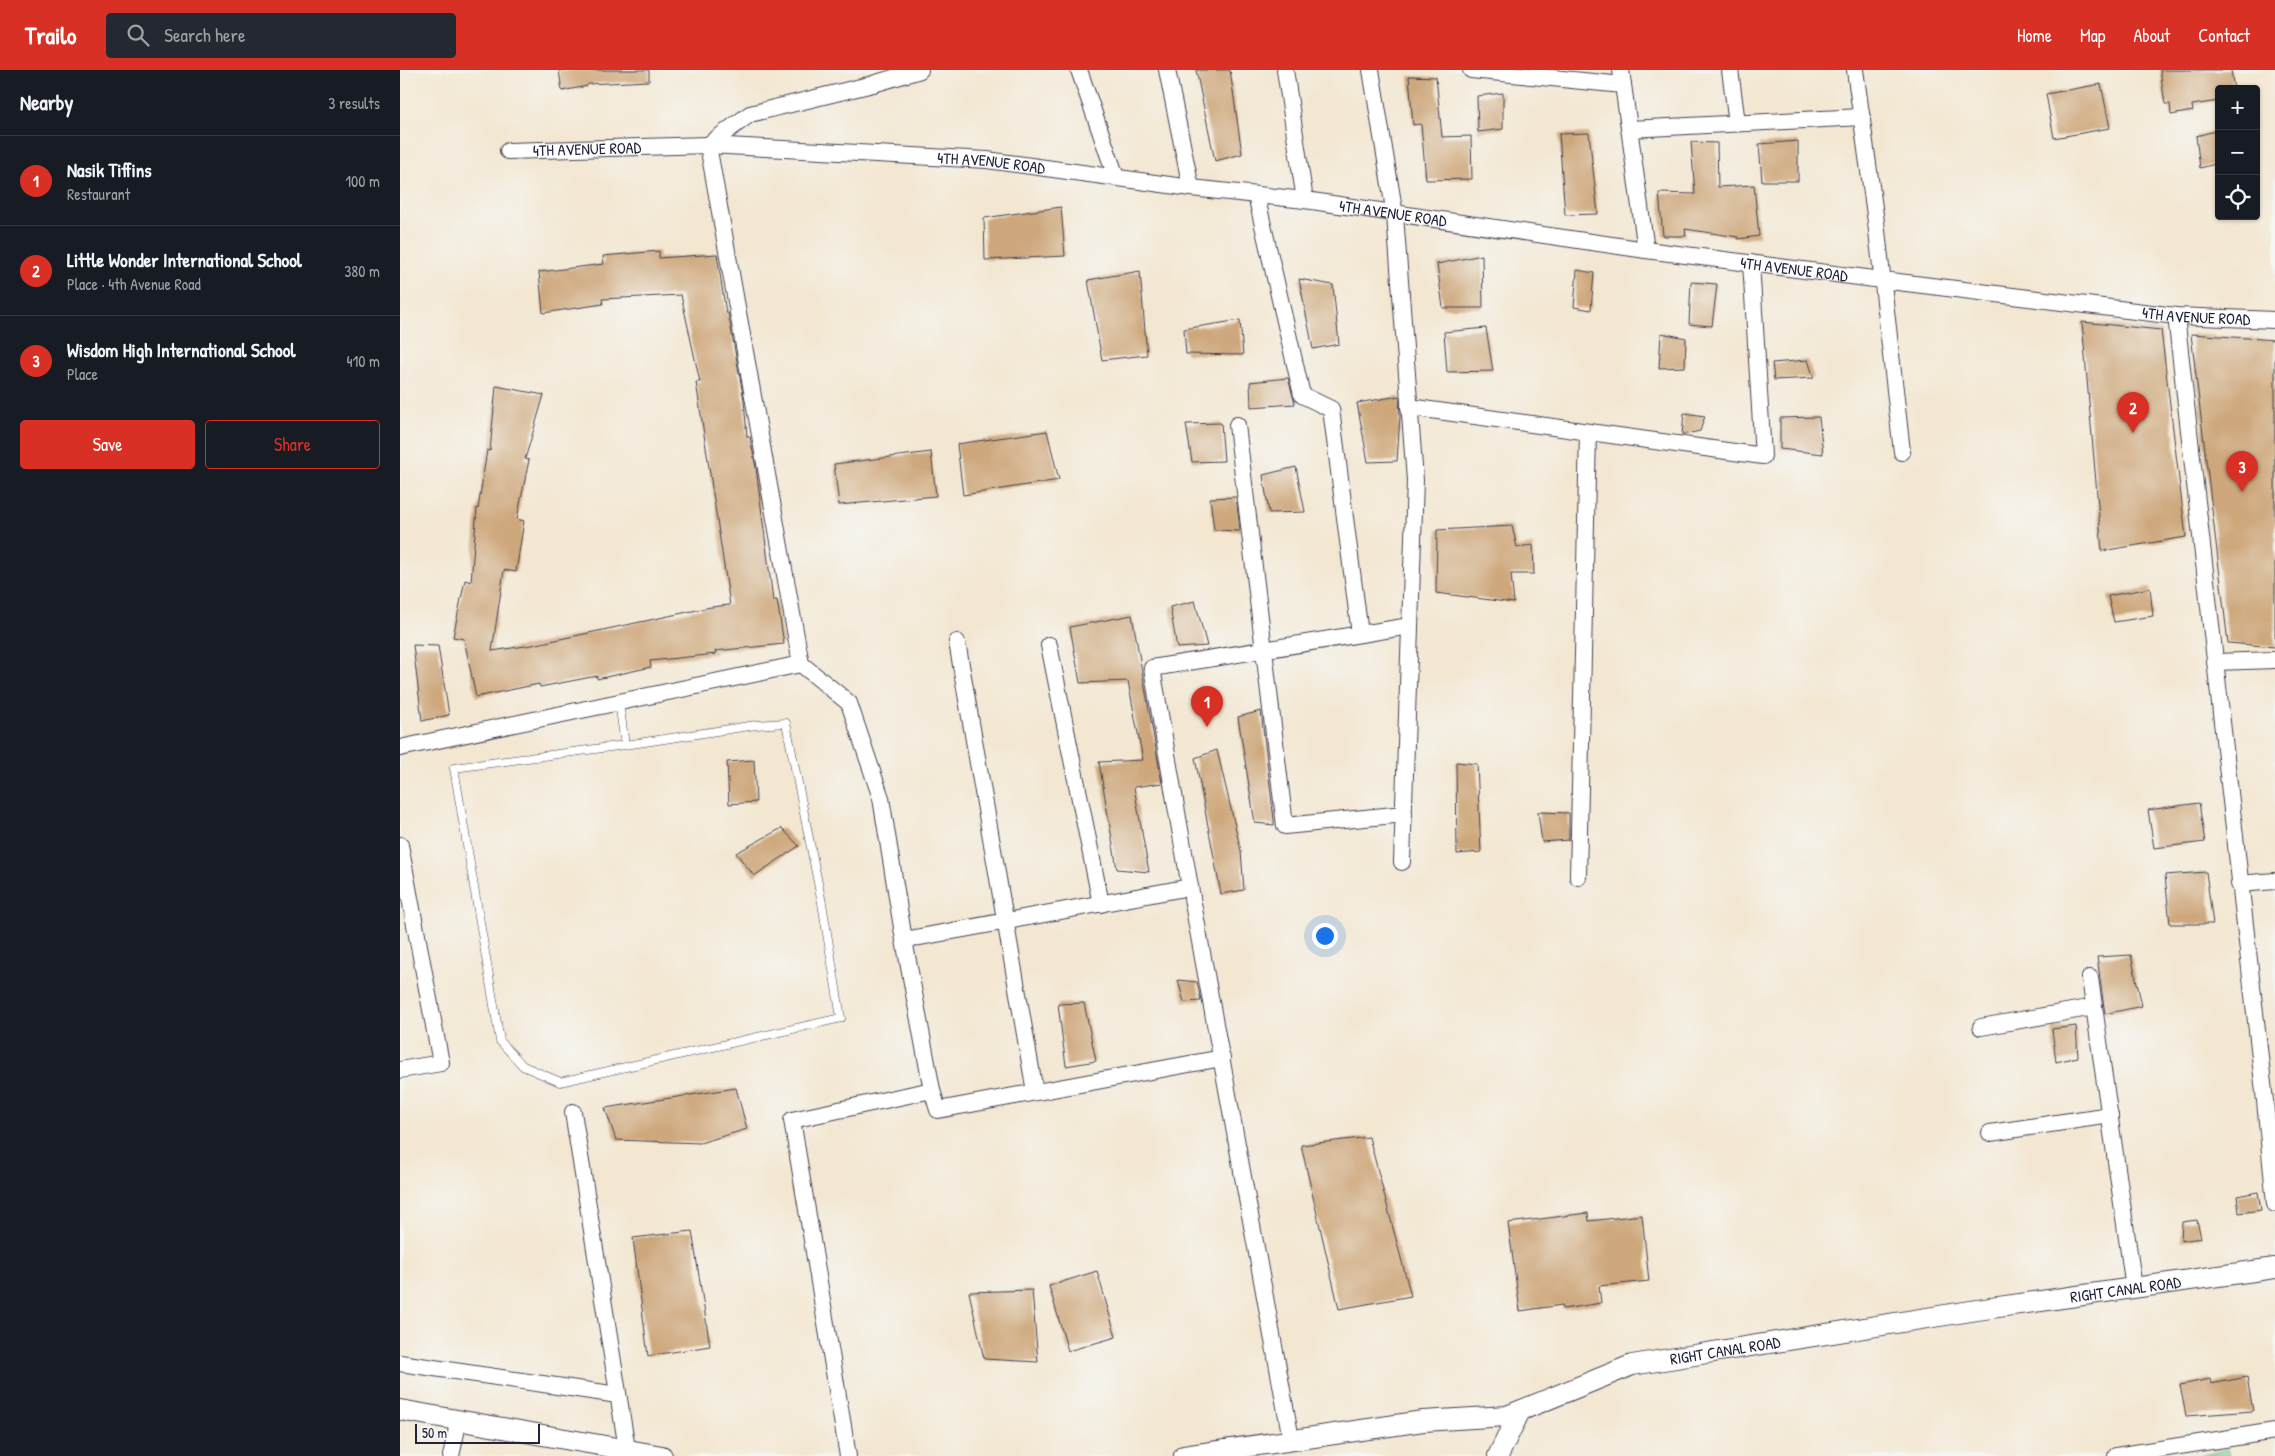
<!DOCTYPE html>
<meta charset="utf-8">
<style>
:root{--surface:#171b24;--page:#242831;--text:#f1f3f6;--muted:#9ea1a6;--line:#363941;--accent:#d93025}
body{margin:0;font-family:"Patrick Hand",sans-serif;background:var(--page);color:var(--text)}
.controls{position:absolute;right:15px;top:15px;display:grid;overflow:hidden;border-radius:5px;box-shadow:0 1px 4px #0004}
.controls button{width:45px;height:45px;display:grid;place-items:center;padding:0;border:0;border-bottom:1px solid var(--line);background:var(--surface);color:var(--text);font:25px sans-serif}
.scale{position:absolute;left:15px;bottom:12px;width:125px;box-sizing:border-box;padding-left:5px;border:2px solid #22223b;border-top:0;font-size:14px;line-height:18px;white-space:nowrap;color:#22223b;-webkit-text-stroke:4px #f6f6f2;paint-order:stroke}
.you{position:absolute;left:924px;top:865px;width:18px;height:18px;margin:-12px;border:4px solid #fff;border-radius:50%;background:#1a73e8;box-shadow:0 0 0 8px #1a73e833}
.badge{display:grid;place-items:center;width:32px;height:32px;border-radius:50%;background:var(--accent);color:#fff;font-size:16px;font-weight:700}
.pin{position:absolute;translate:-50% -41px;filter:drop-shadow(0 1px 2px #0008)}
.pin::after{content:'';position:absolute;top:26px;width:18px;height:15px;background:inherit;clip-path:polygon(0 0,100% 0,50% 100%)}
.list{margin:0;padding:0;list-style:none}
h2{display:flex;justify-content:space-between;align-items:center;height:65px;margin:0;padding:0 20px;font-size:21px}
h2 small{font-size:16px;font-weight:400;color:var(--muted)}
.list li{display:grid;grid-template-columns:32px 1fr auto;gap:15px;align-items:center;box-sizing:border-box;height:90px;padding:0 20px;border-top:1px solid var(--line)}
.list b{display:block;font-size:19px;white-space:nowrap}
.list p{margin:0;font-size:16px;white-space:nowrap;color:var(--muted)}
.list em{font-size:16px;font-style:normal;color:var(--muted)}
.actions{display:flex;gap:10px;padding:15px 20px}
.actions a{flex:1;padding:11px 0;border:1px solid var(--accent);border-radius:5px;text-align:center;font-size:18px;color:var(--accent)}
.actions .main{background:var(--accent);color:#fff}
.icon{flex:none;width:28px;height:28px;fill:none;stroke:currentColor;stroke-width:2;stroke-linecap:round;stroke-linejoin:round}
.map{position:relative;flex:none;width:1875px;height:1386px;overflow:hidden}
header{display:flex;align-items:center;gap:30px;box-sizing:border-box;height:70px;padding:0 25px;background:var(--accent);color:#fff}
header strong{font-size:24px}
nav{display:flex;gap:28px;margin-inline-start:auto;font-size:18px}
.search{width:350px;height:45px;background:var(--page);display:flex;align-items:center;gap:12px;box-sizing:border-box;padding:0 18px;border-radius:5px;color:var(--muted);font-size:19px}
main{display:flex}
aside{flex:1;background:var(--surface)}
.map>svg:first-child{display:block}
.green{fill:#82d699;stroke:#527c6a}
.building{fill:#cea77c}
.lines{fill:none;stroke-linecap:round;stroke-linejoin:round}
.service-casing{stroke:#414052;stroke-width:9}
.minor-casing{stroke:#414052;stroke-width:18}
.tertiary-casing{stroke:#414052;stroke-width:22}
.service{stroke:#fff;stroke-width:8}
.minor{stroke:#fff;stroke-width:16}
.tertiary{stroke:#fff;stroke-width:20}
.labels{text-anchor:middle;stroke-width:4;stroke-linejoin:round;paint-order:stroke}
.street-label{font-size:16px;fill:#22223b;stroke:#f6f6f2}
</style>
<header>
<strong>Trailo</strong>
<div class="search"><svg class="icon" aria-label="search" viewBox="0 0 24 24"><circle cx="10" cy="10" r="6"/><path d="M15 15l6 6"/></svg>Search here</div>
<nav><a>Home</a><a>Map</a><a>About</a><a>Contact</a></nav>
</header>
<main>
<aside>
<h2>Nearby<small>3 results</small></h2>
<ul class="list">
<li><span class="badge">1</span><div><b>Nasik Tiffins</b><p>Restaurant</p></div><em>100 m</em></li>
<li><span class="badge">2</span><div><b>Little Wonder International School</b><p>Place · 4th Avenue Road</p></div><em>380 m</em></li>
<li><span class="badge">3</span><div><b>Wisdom High International School</b><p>Place</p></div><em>410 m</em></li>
</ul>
<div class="actions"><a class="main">Save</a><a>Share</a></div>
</aside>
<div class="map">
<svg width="1875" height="1386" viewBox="0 0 1875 1386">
<rect width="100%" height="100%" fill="#f6f6f2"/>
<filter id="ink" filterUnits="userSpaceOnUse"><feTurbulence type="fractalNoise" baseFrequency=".02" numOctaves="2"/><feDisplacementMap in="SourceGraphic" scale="10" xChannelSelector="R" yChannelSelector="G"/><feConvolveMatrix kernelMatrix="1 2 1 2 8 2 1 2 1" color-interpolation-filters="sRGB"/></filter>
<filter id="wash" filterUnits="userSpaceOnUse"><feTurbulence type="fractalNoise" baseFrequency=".0096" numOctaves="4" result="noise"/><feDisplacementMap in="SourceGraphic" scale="20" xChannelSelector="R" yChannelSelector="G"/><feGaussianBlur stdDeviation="1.12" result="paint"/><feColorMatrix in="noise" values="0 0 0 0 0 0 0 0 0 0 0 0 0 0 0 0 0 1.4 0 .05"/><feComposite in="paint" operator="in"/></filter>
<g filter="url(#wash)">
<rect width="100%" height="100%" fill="#f3e7d2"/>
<path class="green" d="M1827 1379 1829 1386H1800Z"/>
<g id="blocks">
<g class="building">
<path d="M159 0H249V11L188 14 187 16 162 21Z"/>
<path d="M796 0H830L842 84 815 91Z"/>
<path d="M1760 0H1831L1834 19H1819V31L1792 35 1793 41 1771 45 1770 34H1765Z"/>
<path d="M1009 6 1036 7 1042 67 1071 66 1072 109 1026 110 1021 54 1013 55Z"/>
<path d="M1701 14 1710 58 1654 68 1646 24Z"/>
<path d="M1103 23V59L1078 62 1077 26Z"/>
<path d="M1819 60V93L1800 98 1796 66Z"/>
<path d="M1189 63 1198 144 1165 145 1159 64Z"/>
<path d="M1398 71V111H1362L1359 74Z"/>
<path d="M1291 72 1317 73 1318 117 1354 115 1359 166 1338 169V167L1285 159 1286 166H1263L1259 123 1295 124Z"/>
<path d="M661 137 665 186 585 190 584 148Z"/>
<path d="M259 181V188L317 184 326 243H328L344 330 347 367H350L356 398 373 530H377L384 574 315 581 316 584 250 591 251 597 197 609V606L140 617 139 614 76 627 64 569 53 567 65 510 71 512 77 438 78 439 87 380 90 381 96 316 144 325 125 389 129 390 117 449 124 451 116 502 104 500 92 581 132 575 311 537 330 535 296 312H300L281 225 202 229 203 234 143 243 139 202 204 194 203 186Z"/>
<path d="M1082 185 1083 238H1043L1037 194Z"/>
<path d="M1177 200 1194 203 1191 240 1174 237Z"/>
<path d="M740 201 747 285 702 290 688 210Z"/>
<path d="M899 209 933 215 939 274 913 279Z"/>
<path d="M1291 212 1317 214 1312 256 1289 254Z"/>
<path d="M840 250 843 285 786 284 784 259Z"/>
<path d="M1682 252 1761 260 1786 467 1702 481Z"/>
<path d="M1086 258 1093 301 1047 302 1044 262Z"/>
<path d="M1261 263 1286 268 1285 297 1259 298Z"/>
<path d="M1791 264 1875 270V577L1828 573Z"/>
<path d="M1408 290 1414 308 1374 310 1372 293Z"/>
<path d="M888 308 895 334 851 337 850 312Z"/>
<path d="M999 326 1000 346 997 391 968 392 957 333Z"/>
<path d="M1284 343 1305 346 1300 361 1282 365Z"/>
<path d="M1419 347 1423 384 1380 379V348Z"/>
<path d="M821 353 824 391 792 392 786 354Z"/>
<path d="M647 361 659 410 563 425 557 374Z"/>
<path d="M531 382 536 426 439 435 434 394Z"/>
<path d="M896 397 905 442 869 443 863 405Z"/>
<path d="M836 427 840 461 814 460 810 428Z"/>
<path d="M1112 456 1117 477 1133 475 1134 504H1111L1114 533 1036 523 1037 460Z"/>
<path d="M1750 518 1753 546 1714 552 1708 526Z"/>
<path d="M795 531 807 576 777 578 770 537Z"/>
<path d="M732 545 762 713 734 717 749 802 717 799 699 692 743 690 728 611 680 613 670 557Z"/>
<path d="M13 575 38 576 49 645 22 651Z"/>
<path d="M861 641 874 750V755L855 753 838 647Z"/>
<path d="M817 680 841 781 844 820 821 824 795 688Z"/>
<path d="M354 690 356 732 329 734 327 692Z"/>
<path d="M1056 692 1077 694 1081 782 1057 784Z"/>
<path d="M1799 733 1805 772 1754 778 1748 740Z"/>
<path d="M1138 742 1169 743V770L1142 772Z"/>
<path d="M382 758 399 776 354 806 336 783Z"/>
<path d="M1806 802 1813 854H1770L1765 805Z"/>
<path d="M1731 885 1742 936 1705 944 1697 887Z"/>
<path d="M778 910 797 912 801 931 784 932Z"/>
<path d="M684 933 696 991 666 996 658 934Z"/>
<path d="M1676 956 1678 987 1656 992 1652 959Z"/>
<path d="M336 1018 347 1059 300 1073 216 1070 205 1038Z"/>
<path d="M969 1067 1011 1226 939 1239 901 1075Z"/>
<path d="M1858 1122 1861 1140 1839 1143 1837 1126Z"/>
<path d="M1188 1143 1189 1151 1242 1145 1249 1211 1199 1216 1201 1233 1163 1239 1162 1235 1120 1241 1108 1153Z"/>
<path d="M1797 1150 1801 1168 1781 1171 1782 1152Z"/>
<path d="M292 1161 310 1276 248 1286 233 1168Z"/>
<path d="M697 1201 716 1267 668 1281 649 1216Z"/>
<path d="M632 1220 638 1292 584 1289 569 1222Z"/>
<path d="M1847 1307 1853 1341 1786 1346 1780 1315 1810 1309 1811 1314Z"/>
</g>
</g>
</g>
<g filter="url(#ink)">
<use href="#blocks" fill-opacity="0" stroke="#414052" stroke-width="1"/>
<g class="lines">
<defs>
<path id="service" d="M219 632 225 675 356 655 386 653 422 833 441 948 160 1012 123 996 100 971 54 698 225 675"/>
<g id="minor">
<path d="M679 0 716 107"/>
<path d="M767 0 791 118"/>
<path d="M885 0 905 130"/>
<path d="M971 0 995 145 1015 410 1002 792"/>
<path d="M1071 0 1223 15"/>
<path d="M1221 0 1246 180"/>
<path d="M1330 0 1337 53"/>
<path d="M1455 0 1476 152 1502 382"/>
<path d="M1229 59 1462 47"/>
<path id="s1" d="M108 81 308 75 587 90 791 118 905 130 1246 180 1482 210 1776 246 1875 250"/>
<path d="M856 125 902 325 931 339 960 564"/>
<path d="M1776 246 1865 1031 1875 1134"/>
<path d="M1009 337 1363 386 1351 193"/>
<path d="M837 355 885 756 1004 744"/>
<path d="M557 572 635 1022"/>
<path d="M649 575 701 834"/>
<path d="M1815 592 1875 590"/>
<path d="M401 594 449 633 481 728 504 870 790 817"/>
<path d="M0 678 401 594 308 75 350 44 473 14 520 0"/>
<path d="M0 775 41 993 0 1000"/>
<path d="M1178 807 1188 362"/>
<path d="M1839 814 1875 811"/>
<path d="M504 870 532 1020 538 1040 822 988"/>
<path d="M1690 908 1734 1218"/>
<path d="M1581 957 1694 937"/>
<path d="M173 1042 227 1379 225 1386"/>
<path d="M1590 1063 1710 1045"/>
<path d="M0 1293 218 1325"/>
<path d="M891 1369 790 817 752 598 1010 556"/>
<path d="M51 1386 59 1349"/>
<path d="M448 1386 392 1050 532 1020"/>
<path d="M1716 1386 1875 1361"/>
</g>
<g id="tertiary">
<path d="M0 1340 262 1386"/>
<path id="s2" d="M784 1386 1023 1351 1107 1346 1232 1295 1577 1240 1875 1198"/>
<path d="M1098 1386 1120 1341"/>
</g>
</defs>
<use href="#service" class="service-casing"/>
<use href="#minor" class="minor-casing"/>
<use href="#tertiary" class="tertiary-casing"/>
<use href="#service" class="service"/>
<use href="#minor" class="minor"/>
<use href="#tertiary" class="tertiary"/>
</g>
</g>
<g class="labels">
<g class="street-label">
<text dy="6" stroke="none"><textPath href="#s1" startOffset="79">4TH AVENUE ROAD</textPath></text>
<text dy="6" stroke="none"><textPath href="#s1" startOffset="484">4TH AVENUE ROAD</textPath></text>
<text dy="6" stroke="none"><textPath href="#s1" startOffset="889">4TH AVENUE ROAD</textPath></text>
<text dy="6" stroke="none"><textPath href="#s1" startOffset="1294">4TH AVENUE ROAD</textPath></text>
<text dy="6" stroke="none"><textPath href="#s1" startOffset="1699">4TH AVENUE ROAD</textPath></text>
<text dy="6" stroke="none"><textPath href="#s2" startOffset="960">RIGHT CANAL ROAD</textPath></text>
<text dy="6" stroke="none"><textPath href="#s2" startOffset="555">RIGHT CANAL ROAD</textPath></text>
</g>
</g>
</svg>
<div class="controls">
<button>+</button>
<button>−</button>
<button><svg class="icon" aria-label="locate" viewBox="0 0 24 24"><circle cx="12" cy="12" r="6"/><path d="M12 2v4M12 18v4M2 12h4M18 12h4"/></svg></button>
</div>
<div class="scale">50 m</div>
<div class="you"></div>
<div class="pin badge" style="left:807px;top:657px">1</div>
<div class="pin badge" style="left:1733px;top:363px">2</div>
<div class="pin badge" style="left:1842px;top:422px">3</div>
</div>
</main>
